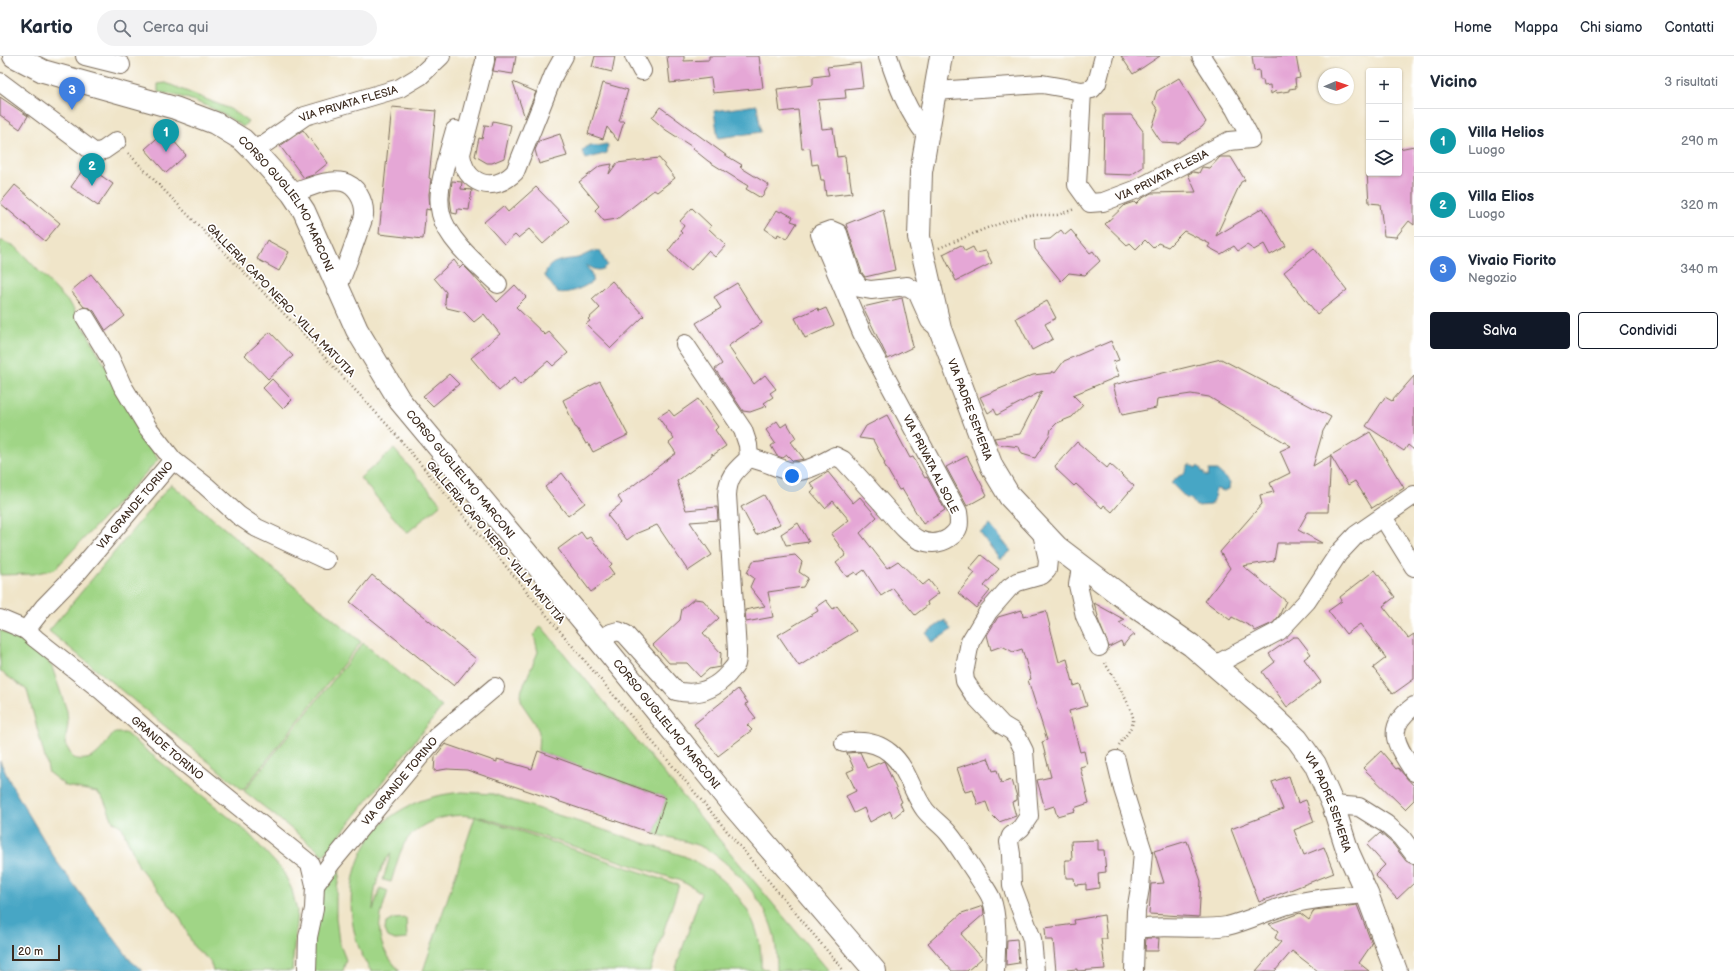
<!DOCTYPE html>
<html lang="it">
<meta charset="utf-8">
<style>
:root{--surface:#fff;--page:#f2f2f3;--text:#1f2937;--muted:#747a83;--line:#e0e1e3;--accent:#111827}
body{margin:0;font-family:"Balsamiq Sans",sans-serif;background:var(--page);color:var(--text)}
.controls{position:absolute;right:12px;top:12px;display:grid;overflow:hidden;border-radius:4px;box-shadow:0 1px 3px #0004}
.controls button{width:36px;height:36px;display:grid;place-items:center;padding:0;border:0;border-bottom:1px solid var(--line);background:var(--surface);color:var(--text);font:20px sans-serif}
.compass{position:absolute;left:1318px;top:12px;width:36px;height:36px;border-radius:50%;background:var(--surface);box-shadow:0 1px 3px #0004;rotate:88deg}
.scale{position:absolute;left:12px;bottom:10px;width:48px;box-sizing:border-box;padding-left:4px;border:2px solid #3b2a1e;border-top:0;font-size:11px;line-height:14px;white-space:nowrap;color:#3b2a1e;-webkit-text-stroke:3px #fff;paint-order:stroke}
.you{position:absolute;left:792px;top:420px;width:14px;height:14px;margin:-10px;border:3px solid #fff;border-radius:50%;background:#1a73e8;box-shadow:0 0 0 6px #1a73e833}
.badge{display:grid;place-items:center;width:26px;height:26px;border-radius:50%;background:var(--accent);color:#fff;font-size:13px;font-weight:700}
.pin{position:absolute;translate:-50% -33px;filter:drop-shadow(0 1px 2px #0008)}
.pin::after{content:'';position:absolute;top:21px;width:14px;height:12px;background:inherit;clip-path:polygon(0 0,100% 0,50% 100%)}
.list{margin:0;padding:0;list-style:none}
h2{display:flex;justify-content:space-between;align-items:center;height:52px;margin:0;padding:0 16px;font-size:17px}
h2 small{font-size:13px;font-weight:400;color:var(--muted)}
.list li{display:grid;grid-template-columns:26px 1fr auto;gap:12px;align-items:center;box-sizing:border-box;height:64px;padding:0 16px;border-top:1px solid var(--line)}
.list b{display:block;font-size:15px;white-space:nowrap}
.list p{margin:0;font-size:13px;white-space:nowrap;color:var(--muted)}
.list em{font-size:13px;font-style:normal;color:var(--muted)}
.actions{display:flex;gap:8px;padding:12px 16px}
.actions a{flex:1;padding:9px 0;border:1px solid var(--accent);border-radius:4px;text-align:center;font-size:14px;color:var(--accent)}
.actions .main{background:var(--accent);color:#fff}
.icon{flex:none;width:22px;height:22px;fill:none;stroke:currentColor;stroke-width:2;stroke-linecap:round;stroke-linejoin:round}
.map{position:relative;flex:none;width:1414px;height:915px;overflow:hidden}
header{display:flex;align-items:center;gap:24px;box-sizing:border-box;height:56px;padding:0 20px;background:var(--surface);border-bottom:1px solid var(--line)}
header strong{font-size:19px}
nav{display:flex;gap:22px;margin-inline-start:auto;font-size:14px}
.search{width:280px;height:36px;background:var(--page);display:flex;align-items:center;gap:10px;box-sizing:border-box;padding:0 14px;border-radius:22px;color:var(--muted);font-size:15px}
main{display:flex}
aside{flex:1;background:var(--surface)}
.map>svg:first-child{display:block}
.green{fill:#a0d586;stroke:#6e8052}
.water{fill:#46a6c5;stroke:#406872}
.building{fill:#e5a7d6}
.lines{fill:none;stroke-linecap:round;stroke-linejoin:round}
.minor-casing{stroke:#7a6b5a;stroke-width:20}
.major-casing{stroke:#7a6b5a;stroke-width:24}
.path{stroke:#7a6b5a;stroke-width:2.5;stroke-dasharray:1 3;stroke-linecap:butt}
.minor{stroke:#fff;stroke-width:18}
.major{stroke:#fff;stroke-width:22}
.labels{text-anchor:middle;stroke-width:3.5;stroke-linejoin:round;paint-order:stroke}
.street-label{font-size:11px;fill:#3b2a1e;stroke:#fff}
</style>
<header>
<strong>Kartio</strong>
<div class="search"><svg class="icon" aria-label="search" viewBox="0 0 24 24"><circle cx="10" cy="10" r="6"/><path d="M15 15l6 6"/></svg>Cerca qui</div>
<nav><a>Home</a><a>Mappa</a><a>Chi siamo</a><a>Contatti</a></nav>
</header>
<main>
<div class="map">
<svg width="1414" height="915" viewBox="0 0 1414 915">
<rect width="100%" height="100%" fill="#fff"/>
<filter id="ink" filterUnits="userSpaceOnUse"><feTurbulence type="fractalNoise" baseFrequency=".025" numOctaves="2"/><feDisplacementMap in="SourceGraphic" scale="8" xChannelSelector="R" yChannelSelector="G"/><feConvolveMatrix kernelMatrix="1 2 1 2 8 2 1 2 1" color-interpolation-filters="sRGB"/></filter>
<filter id="wash" filterUnits="userSpaceOnUse"><feTurbulence type="fractalNoise" baseFrequency=".012" numOctaves="4" result="noise"/><feDisplacementMap in="SourceGraphic" scale="16" xChannelSelector="R" yChannelSelector="G"/><feGaussianBlur stdDeviation="0.9" result="paint"/><feColorMatrix in="noise" values="0 0 0 0 0 0 0 0 0 0 0 0 0 0 0 0 0 1.4 0 .05"/><feComposite in="paint" operator="in"/></filter>
<g filter="url(#wash)">
<rect width="100%" height="100%" fill="#f0e5c9"/>
<g class="green">
<path d="M166 27 230 53 248 65 243 71C216 52 191 41 158 36V28Z"/>
<path d="M0 184 16 191 72 250 158 404 55 513 33 518 0 519Z"/>
<path d="M394 393 441 448 407 477 360 422Z"/>
<path d="M171 428 361 586 243 734 49 575Z"/>
<path d="M541 570 829 915H777C777 897 776 880 769 864 759 838 729 805 704 792 689 785 671 782 654 778L666 742 538 695 539 676 535 667 522 648 520 638 538 596 534 579Z"/>
<path d="M0 574 30 590 45 602 52 611 67 655 68 667 65 688 73 702C95 708 101 693 114 677H125L247 776 283 815 292 834 297 855 292 915H213L210 905 194 891 180 862 139 811 122 771 113 765 104 744 97 736 66 730 49 717 27 634 0 615Z"/>
<path d="M363 587 442 651 324 799 244 735Z"/>
<path d="M462 736 493 738 684 800C729 821 764 859 761 912L768 913V915H675L701 837 693 831 678 824 485 762 475 760 679 829 650 915H423L475 761C450 755 417 766 404 788 398 800 395 814 391 826L383 824 391 797C378 813 374 833 373 854L380 832 388 835C377 868 373 887 400 915H371C340 870 344 794 392 760 415 744 435 739 462 736Z"/>
<path d="M340 814 336 840V862L339 886 346 904 343 915H309L316 845Z"/>
<path d="M406 862 407 883 395 884 388 881 385 874 386 867 393 863Z"/>
</g>
<g class="water">
<path d="M757 49 761 76 718 82 714 55Z"/>
<path d="M606 88 608 89 607 97 586 103 582 95 589 89 598 90Z"/>
<path d="M595 195H600L607 209C600 217 593 214 586 209L593 221 592 226C582 232 569 239 557 236L545 220C547 203 566 204 578 202 584 200 589 196 595 195Z"/>
<path d="M1189 408 1196 412 1198 410 1206 420H1208L1209 414H1217L1230 426 1229 433 1224 435 1217 433 1215 434 1214 444 1211 449 1196 450 1191 443 1186 442 1171 427 1179 420 1184 418Z"/>
<path d="M990 469 1011 495 1000 503 980 477Z"/>
<path d="M945 564 951 574 932 587 926 577Z"/>
<path d="M0 705 12 730 57 806 131 905 143 915H0Z"/>
</g>
<g id="blocks">
<g class="building">
<path d="M496 0H516L513 18 493 15Z"/>
<path d="M595 0H615L612 16 592 11Z"/>
<path d="M667 0H684V5L709 4V0H759L763 32 713 37 711 22 670 27Z"/>
<path d="M1121 0H1160L1133 18Z"/>
<path d="M1252 0H1296L1300 22 1295 23 1296 32 1289 33V35L1277 37 1276 35 1271 38 1270 29 1264 30 1263 24H1260L1259 14 1254 15Z"/>
<path d="M860 7 863 31 845 33 846 42 818 44 822 73 833 72 837 101 845 100 847 117 849 116 852 137 826 140 824 124H821L818 108 812 109 810 92 802 93 798 54 780 56 777 33 813 29V21L829 19 827 11Z"/>
<path d="M1179 22 1206 66 1202 71 1178 87 1161 86 1152 72 1158 54 1153 47 1157 35Z"/>
<path d="M513 26 536 36 525 62Z"/>
<path d="M603 27 628 34 619 65H624L618 85 607 71 603 83 588 78Z"/>
<path d="M0 41 28 60 20 73 0 59Z"/>
<path d="M392 51 436 55 429 122 431 123 429 138 430 154 426 153 423 183 379 178Z"/>
<path d="M660 51 727 100 742 109 740 111 769 129 761 142 746 133 748 130 708 105 693 93 694 92 666 74 652 62Z"/>
<path d="M1104 59H1131L1143 75V111L1131 119 1103 118Z"/>
<path d="M493 65 511 69 504 102 492 107H487L475 100 479 82 482 83 485 69 492 70Z"/>
<path d="M303 74 328 107 313 119 304 122 280 90Z"/>
<path d="M165 75 186 99 166 117 145 93Z"/>
<path d="M560 78 567 100 539 108 535 94 539 85Z"/>
<path d="M1414 90V169L1409 165 1396 181 1384 180 1380 148 1369 147 1367 117H1399V93Z"/>
<path d="M1220 101H1231L1245 124 1241 126 1216 180 1263 152 1286 190 1270 199 1264 188 1254 194 1247 189 1238 195 1234 190 1221 198 1208 191 1210 188 1184 175 1168 191 1158 187 1153 192 1145 184 1136 193 1130 187 1127 189 1105 168 1125 149 1134 146 1136 148 1141 143 1151 137 1196 136 1188 118 1193 116 1199 117 1202 111 1210 112Z"/>
<path d="M659 102 675 122 657 136 654 134 617 163 604 165 595 154 599 150 579 126 600 110 612 108 609 118 617 107Z"/>
<path d="M86 109 113 128 98 150 71 131Z"/>
<path d="M452 125 462 126 461 133 472 134 469 154 458 153 457 158 452 157 450 143Z"/>
<path d="M15 129 60 167 45 185 0 147Z"/>
<path d="M536 131 569 165 543 188 529 173 518 182 515 179 504 188 484 166 503 150 508 156Z"/>
<path d="M692 152 711 170 709 173 726 189 715 201 708 195 690 215 668 195 682 177 680 175 684 170 680 165Z"/>
<path d="M883 153 895 214 865 221 862 217 846 168Z"/>
<path d="M777 154 780 156 782 155 793 161 791 165 797 167 787 183 778 178 777 181 765 173Z"/>
<path d="M1061 174 1065 179 1071 174 1090 197 1093 195 1100 205 1085 219 1069 217 1061 225 1035 193 1034 184 1050 183Z"/>
<path d="M267 184 289 196 279 215 257 203Z"/>
<path d="M961 189 965 195 973 191 976 197 986 195 992 207 956 225 943 198Z"/>
<path d="M1314 192 1347 234 1317 258 1284 216Z"/>
<path d="M454 204 460 212 463 209 471 217 497 246 515 229 526 241 516 251 545 279 549 276 568 297 553 310 548 305 520 329 514 322 499 335 471 302 500 278 484 258 474 266 464 256 447 252 445 247 446 236 434 222Z"/>
<path d="M91 218 125 260 106 275 94 255 90 252 84 251 71 235Z"/>
<path d="M612 225 644 260 611 292 586 268 590 265 588 263 600 252 592 243Z"/>
<path d="M737 227 762 267 728 290 754 328 765 319 776 333 770 337 773 341 764 347 767 350 750 356 743 355 715 313 722 308 696 267 721 252 714 241Z"/>
<path d="M902 242 913 291 888 303 863 251Z"/>
<path d="M1047 245 1056 262 1045 268 1053 283 1032 294 1016 262Z"/>
<path d="M818 252 819 255 826 252 834 269 805 282 795 262Z"/>
<path d="M270 276 293 300 268 323 245 299Z"/>
<path d="M1111 285 1119 304 1113 306 1119 320 1073 339 1083 349 1072 361 1057 367 1051 373 1050 378 1035 402 1022 398 1019 391 997 388 994 382 1020 378 1042 335 997 359 994 353 988 357 980 341 1033 319 1051 317 1052 315 1055 317 1064 305Z"/>
<path d="M1221 303 1331 361 1323 375 1313 410 1370 376 1404 432 1372 452 1355 425 1348 429 1331 400 1328 456H1308L1298 474 1322 487H1277L1274 505 1243 510 1286 545 1279 560 1273 567 1255 575 1252 571 1232 561 1230 564 1205 545 1230 512 1220 496 1262 448 1260 439 1274 436 1270 427 1290 417 1280 395 1291 390 1209 341 1191 338 1157 343 1156 352 1122 359 1113 329Z"/>
<path d="M449 318 459 328 433 350 423 340Z"/>
<path d="M1414 320V394L1408 389 1404 395 1366 370 1385 341 1392 345Z"/>
<path d="M272 323 292 344 283 353 263 332Z"/>
<path d="M600 325 628 379 593 396 588 387 586 388 577 372 575 371 563 344Z"/>
<path d="M698 343 718 371 715 374 726 390 713 399 712 397V400L677 425 686 454 717 451 718 464 690 466 712 499 688 515 657 469 635 478 627 484 607 459 622 447 618 441 676 397 669 387 674 383 658 361 669 354 674 360Z"/>
<path d="M887 359 910 402 913 401 925 422 927 421 945 454 923 468 902 433 899 434 884 408 885 407 873 384 859 382 866 370Z"/>
<path d="M777 365 781 371 787 367 796 382 791 386 804 403 793 405 787 399 783 402 777 400 771 390 775 387 766 374Z"/>
<path d="M1077 386 1107 412 1110 408 1134 430 1112 456 1104 449 1102 452 1076 428 1074 430 1057 414 1055 410Z"/>
<path d="M967 400 987 439 967 450 946 411Z"/>
<path d="M828 416 853 447 860 441 877 461 860 477 887 512 898 505 923 529 929 524 939 537 927 546 928 549 915 559 893 532 881 540 864 514 857 519 855 516 847 521 836 507 846 499 831 478 849 464 833 445 825 452 811 436 815 433 810 427Z"/>
<path d="M562 417 585 447 568 460 545 431Z"/>
<path d="M764 439 780 468 756 479 741 451Z"/>
<path d="M798 467 809 486 786 489 781 478Z"/>
<path d="M581 476 586 483 590 481 601 494 612 508 609 511 614 518 591 536 558 493Z"/>
<path d="M795 499 802 506 799 516 808 522 803 531 768 536 773 561 746 566 745 554 765 550 750 531 754 522 747 517 753 505Z"/>
<path d="M981 499 999 513 984 530 990 535 976 552 958 537 975 517 969 513Z"/>
<path d="M1375 514 1395 541 1383 550 1408 582 1414 578V623L1393 638 1373 612 1386 602 1360 568 1346 578 1328 555 1342 545 1340 541Z"/>
<path d="M372 519 476 603 454 630 350 546Z"/>
<path d="M694 543 703 544 719 562 703 577 721 597 720 611 709 613 700 621 687 607H669L653 589 680 564 682 553Z"/>
<path d="M826 544 833 553 837 550 856 575 799 610 778 579 818 555 816 551Z"/>
<path d="M1094 547 1125 564 1119 567 1135 579 1130 581 1123 590 1121 585 1109 591 1097 561 1098 560Z"/>
<path d="M1022 554 1023 561 1046 555 1059 606 1067 603 1074 630 1080 628 1087 650 1069 655 1080 696 1084 695 1087 709 1080 711 1089 747 1074 752 1075 755 1057 760 1054 750 1045 753 1037 724 1051 721 1042 686 1047 684 1028 624 1031 623 1022 593 1013 596 1002 590 991 594 987 579 998 561Z"/>
<path d="M1293 581H1298L1311 598 1304 603 1321 626 1287 651 1262 616 1275 606 1269 598Z"/>
<path d="M738 633 748 647 745 648 756 662 747 669 752 674 718 700 694 668Z"/>
<path d="M445 688 497 706V703L532 713 538 695 666 742 654 778 467 714 447 713 434 715 435 701Z"/>
<path d="M1381 695 1396 713 1398 712 1414 730V744L1405 753 1363 712Z"/>
<path d="M860 696 867 712 884 705 902 746 900 747 903 754 893 762 890 755 870 766 864 752 854 757 846 740 856 735 847 716 854 713 847 697Z"/>
<path d="M988 702 993 715 997 714 1001 727 1012 724 1017 741V744L1012 746 1016 760 999 766 990 757 986 746 978 749 973 734 965 736 957 712Z"/>
<path d="M1289 720 1298 747 1306 744 1314 766 1294 774 1304 799 1324 791 1334 817 1259 846 1231 773 1283 753 1272 726Z"/>
<path d="M1380 777 1393 788 1406 805 1414 809V827L1397 843 1375 819 1385 809 1367 789Z"/>
<path d="M1098 784V794H1104L1106 816 1098 817 1099 832 1086 834V828L1075 829 1074 822H1066L1065 804H1072L1071 785Z"/>
<path d="M1187 785 1201 825 1199 861 1149 858 1151 828 1164 827 1154 795Z"/>
<path d="M1357 849 1372 888 1359 907 1369 915H1318L1292 895 1275 915H1256L1281 886 1275 882 1278 875 1269 868 1300 857 1309 864 1314 854Z"/>
<path d="M983 850 984 858 961 878 982 902 967 915H952L928 887 962 857Z"/>
<path d="M1104 859 1107 883H1101L1105 913 1077 915V913L1056 915 1053 884H1046L1045 872 1075 868 1074 864Z"/>
<path d="M1146 882H1159L1158 895H1145Z"/>
<path d="M1017 883 1019 907 1006 909 1007 884Z"/>
</g>
</g>
</g>
<g filter="url(#ink)">
<use href="#blocks" fill-opacity="0" stroke="#7a6b5a" stroke-width="1"/>
<g class="lines">
<defs>
<g id="minor">
<path d="M85 0 121 9"/>
<path d="M485 0V5L461 98C465 129 493 138 515 116L554 18 564 0"/>
<path d="M634 0 642 15"/>
<path d="M888 0C898 30 907 55 927 80"/>
<path d="M0 26 95 97 104 94 117 85"/>
<path d="M935 35 1042 28 1082 35 1092 33 1097 27 1104 0"/>
<path id="s1" d="M1082 35 1077 129 1090 147 1103 146 1135 134 1229 85 1251 83 1235 53 1201 0"/>
<path d="M455 74C450 92 444 110 441 127 439 137 439 149 441 158 447 184 479 210 498 228"/>
<path id="s2" d="M254 95 305 60 400 32 420 20 441 0"/>
<path d="M292 137C307 133 327 122 343 126 356 129 365 145 364 159 363 165 360 171 358 177 352 195 345 213 338 231"/>
<path d="M85 261 110 302 122 329 148 372 173 404 206 430 238 459 257 472 326 504"/>
<path d="M749 402C763 404 774 411 788 415 803 418 822 407 835 400L843 404C858 420 873 437 888 454 897 464 907 478 919 484 929 488 940 488 949 482 960 474 960 469 958 456L862 277 820 178 831 174 838 177 852 221 860 232 871 234 907 230 917 236 930 265 936 270"/>
<path d="M1383 461 1414 511"/>
<path d="M1081 511 1078 529 1085 560 1099 591"/>
<path id="s3" d="M0 563 26 574 44 551 79 515 173 404"/>
<path id="s4" d="M26 574 36 583 102 635 181 704 310 808 315 829 314 853 308 881 307 915"/>
<path d="M599 584 611 577 618 575 625 578 676 635C697 640 714 634 728 618 730 615 734 612 736 608 737 605 737 599 737 595L727 439C728 420 735 415 749 402L748 389 743 374 685 288"/>
<path d="M1215 609 1279 575 1307 545 1338 498 1356 479 1414 439"/>
<path d="M1414 650C1383 673 1397 689 1414 716"/>
<path d="M844 687C861 684 877 686 890 697 908 712 912 737 925 754 932 763 942 769 949 778 959 790 966 803 975 816 980 825 987 833 991 842 999 862 996 894 995 915"/>
<path d="M1116 704 1123 733 1143 796 1140 832 1136 855 1134 915"/>
<path d="M1333 749 1359 751 1386 768 1401 781 1414 798"/>
<path id="s5" d="M315 829 332 806 437 680 495 631"/>
<path d="M1136 873C1166 868 1196 875 1227 870 1249 865 1269 854 1291 848 1315 842 1342 840 1367 838"/>
<path d="M1035 915 1032 883 1012 830 1011 798 1009 786 1011 780 1021 772 1029 760 1024 695 1017 681 1012 675 1002 669 974 639 965 625 964 617 970 586 988 556 1009 532 1017 526 1042 519 1047 514 1048 504 1041 473"/>
</g>
<g id="major">
<path id="s6" d="M14 0 43 15 175 52 215 67 243 84 254 95 292 137 304 155 357 274 400 345 590 573 735 752 875 915"/>
<path id="s7" d="M941 0 921 116 919 181 940 273 992 411 1010 441 1057 491 1137 552 1191 589 1264 652 1297 683 1315 708 1333 749 1348 796 1367 838 1396 915"/>
</g>
</defs>
<use href="#minor" class="minor-casing"/>
<use href="#major" class="major-casing"/>
<g class="path">
<path d="M128 97 296 270 392 374 844 915"/>
<path d="M939 192 987 172 1025 159H1057L1075 153"/>
<path d="M1105 607C1111 618 1135 654 1133 665 1132 673 1124 681 1119 689"/>
</g>
<use href="#minor" class="minor"/>
<use href="#major" class="major"/>
</g>
</g>
<g class="labels">
<g class="street-label">
<text dy="4" stroke="none"><textPath href="#s2" startOffset="107">VIA PRIVATA FLESIA</textPath></text>
<text dy="4" stroke="none"><textPath href="#s1" startOffset="194">VIA PRIVATA FLESIA</textPath></text>
<text dy="4" stroke="none"><textPath href="#s6" startOffset="323">CORSO GUGLIELMO MARCONI</textPath></text>
<text transform="translate(281 244) rotate(46)" y="4">GALLERIA CAPO NERO - VILLA MATUTIA</text>
<text dy="4" stroke="none"><textPath href="#s7" startOffset="363">VIA PADRE SEMERIA</textPath></text>
<text transform="translate(931 408) rotate(63)" y="4">VIA PRIVATA AL SOLE</text>
<text dy="4" stroke="none"><textPath href="#s6" startOffset="647">CORSO GUGLIELMO MARCONI</textPath></text>
<text dy="4" stroke="none"><textPath href="#s3" startOffset="194">VIA GRANDE TORINO</textPath></text>
<text transform="translate(496 486) rotate(50)" y="4">GALLERIA CAPO NERO - VILLA MATUTIA</text>
<text dy="4" stroke="none"><textPath href="#s6" startOffset="971">CORSO GUGLIELMO MARCONI</textPath></text>
<text dy="4" stroke="none"><textPath href="#s4" startOffset="184">GRANDE TORINO</textPath></text>
<text dy="4" stroke="none"><textPath href="#s5" startOffset="134">VIA GRANDE TORINO</textPath></text>
<text dy="4" stroke="none"><textPath href="#s7" startOffset="907">VIA PADRE SEMERIA</textPath></text>
</g>
</g>
</svg>
<div class="controls">
<button>+</button>
<button>−</button>
<button><svg class="icon" aria-label="layers" viewBox="0 0 24 24"><path d="M12 4l9 5-9 5-9-5zM3 14l9 5 9-5"/></svg></button>
</div>
<svg class="compass" viewBox="-18 -18 36 36"><path d="M0-13l5 13h-10z" fill="#e53935"/><path d="M0 13l5-13h-10z" fill="#747a83"/></svg>
<div class="scale">20 m</div>
<div class="you"></div>
<div class="pin badge" style="left:166px;top:96px;background:#0f9aa8">1</div>
<div class="pin badge" style="left:92px;top:130px;background:#0f9aa8">2</div>
<div class="pin badge" style="left:72px;top:54px;background:#3f7fe0">3</div>
</div>
<aside>
<h2>Vicino<small>3 risultati</small></h2>
<ul class="list">
<li><span class="badge" style="background:#0f9aa8">1</span><div><b>Villa Helios</b><p>Luogo</p></div><em>290 m</em></li>
<li><span class="badge" style="background:#0f9aa8">2</span><div><b>Villa Elios</b><p>Luogo</p></div><em>320 m</em></li>
<li><span class="badge" style="background:#3f7fe0">3</span><div><b>Vivaio Fiorito</b><p>Negozio</p></div><em>340 m</em></li>
</ul>
<div class="actions"><a class="main">Salva</a><a>Condividi</a></div>
</aside>
</main>
